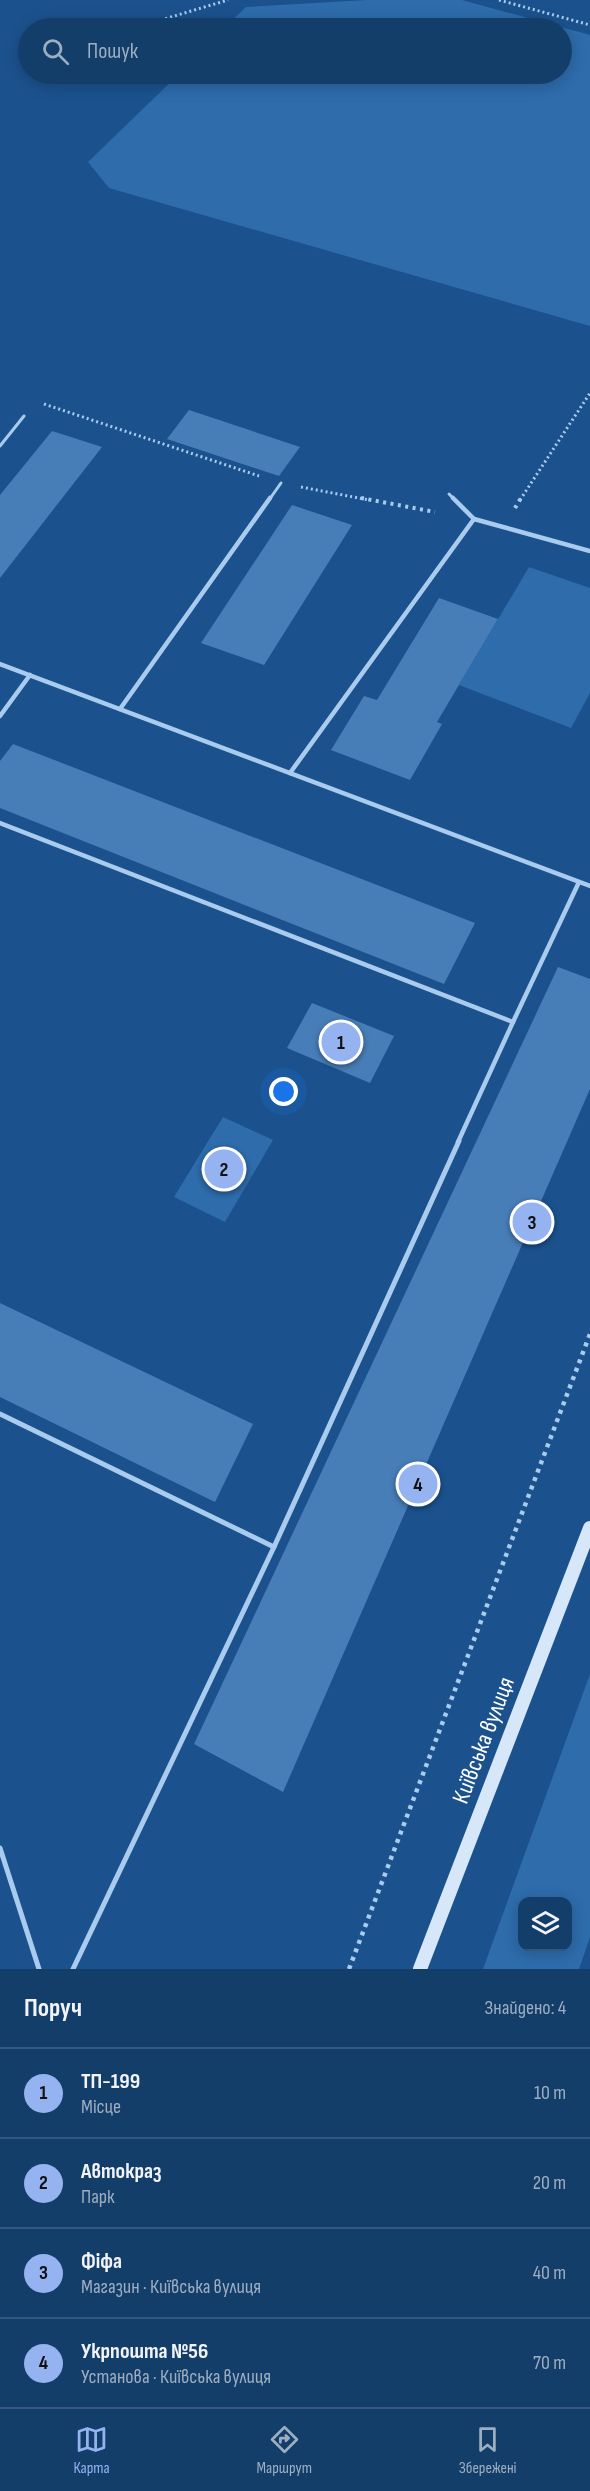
<!DOCTYPE html>
<html lang="uk">
<meta charset="utf-8">
<style>
:root{--surface:#143e6a;--page:#214972;--text:#f1f3f6;--muted:#9daec1;--line:#33577e;--accent:#95b2f1}
body{margin:0;font-family:"Sofia Sans Condensed",sans-serif;background:var(--page);color:var(--text)}
.controls{position:absolute;right:18px;bottom:18px;display:grid;overflow:hidden;border-radius:12px;box-shadow:0 3px 15px #0003}
.controls button{width:54px;height:54px;display:grid;place-items:center;padding:0;border:0;border-bottom:2px solid var(--line);background:var(--surface);color:var(--text);font:30px sans-serif}
.you{position:absolute;left:284px;top:1092px;width:21px;height:21px;margin:-15px;border:4px solid #fff;border-radius:50%;background:#1a73e8;box-shadow:0 0 0 9px #1a73e833}
.badge{display:grid;place-items:center;width:39px;height:39px;border-radius:50%;background:var(--accent);color:#111;font-size:20px;font-weight:700}
.pin{position:absolute;translate:-50% -50%;border:3px solid #fff;box-shadow:0 2px 6px #0006}
.list{margin:0;padding:0;list-style:none}
h2{display:flex;justify-content:space-between;align-items:center;height:78px;margin:0;padding:0 24px;font-size:26px}
h2 small{font-size:20px;font-weight:400;color:var(--muted)}
.list li{display:grid;grid-template-columns:39px 1fr auto;gap:18px;align-items:center;box-sizing:border-box;height:90px;padding:0 24px;border-top:2px solid var(--line)}
.list b{display:block;font-size:22px;white-space:nowrap}
.list p{margin:0;font-size:20px;white-space:nowrap;color:var(--muted)}
.list em{font-size:20px;font-style:normal;color:var(--muted)}
.icon{flex:none;width:33px;height:33px;fill:none;stroke:currentColor;stroke-width:2;stroke-linecap:round;stroke-linejoin:round}
.map{position:relative;flex:none;width:590px;height:1969px;overflow:hidden}
.search{position:absolute;background:var(--surface);box-shadow:0 3px 15px #0003;left:18px;right:18px;top:18px;height:66px;display:flex;align-items:center;gap:15px;box-sizing:border-box;padding:0 21px;border-radius:33px;color:var(--muted);font-size:22px}
.sheet{height:438px;background:var(--surface)}
nav{display:flex;justify-content:space-around;align-items:center;box-sizing:border-box;height:84px;border-top:2px solid var(--line);background:var(--surface);font-size:16px;color:var(--muted)}
nav a{display:grid;justify-items:center;gap:3px}
nav .on{color:var(--accent)}
.map>svg:first-child{display:block}
.green{fill:#2e6cac;fill-rule:evenodd}
.building{fill:#487eb8}
.lines{fill:none;stroke-linecap:round;stroke-linejoin:round}
.path-far2{stroke:#a9cbee;stroke-width:3;stroke-dasharray:2 3;stroke-linecap:butt}
.path-far1{stroke:#a9cbee;stroke-width:4;stroke-dasharray:3 4.5;stroke-linecap:butt}
.path{stroke:#a9cbee;stroke-width:4.5;stroke-dasharray:4 5;stroke-linecap:butt}
.lane-far2{stroke:#a9cbee;stroke-width:3}
.lane-far1{stroke:#a9cbee;stroke-width:4.5}
.lane{stroke:#a9cbee;stroke-width:5}
.secondary{stroke:#d6e7fa;stroke-width:14}
.labels{text-anchor:middle;stroke-width:4.5;stroke-linejoin:round;paint-order:stroke}
.near-street-label{font-size:24px;fill:#fff;stroke:#1b528e}
</style>
<div class="map">
<svg width="590" height="1969" viewBox="0 0 590 1969">
<rect width="100%" height="100%" fill="#1b528e"/>
<g class="green">
<path d="M367 0H462L590 35V326L109 188 88 162 179 74H562V28H224L246 7Z"/>
<path d="M529 567 590 588V693L571 728 459 685Z"/>
<path d="M223 1117 273 1140 225 1222 174 1197Z"/>
<path d="M590 1674V1937L579 1969H483ZM522 1902H568V1946H522Z"/>
</g>
<g class="building">
<path d="M189 410 300 447 279 476 167 439Z"/>
<path d="M52 431 102 447 0 578V495Z"/>
<path d="M292 505 352 525 264 665 201 643Z"/>
<path d="M439 598 498 619 437 722 442 724 410 780 331 750 364 696 377 700Z"/>
<path d="M13 744 475 923 444 984 0 808V761Z"/>
<path d="M558 967 590 979V1089L283 1792 194 1744Z"/>
<path d="M312 1003 394 1036 370 1083 287 1048Z"/>
<path d="M0 1303 253 1424 215 1502 0 1397Z"/>
</g>
<g class="lines">
<g class="path-far2">
<path d="M499 0 590 25"/>
<path d="M151 23 228 0"/>
<path d="M44 404 259 476"/>
<path d="M301 487 369 500"/>
<path d="M520 500 590 393"/>
</g>
<g class="path-far1">
<path d="M361 498 435 512"/>
<path d="M515 508 521 498"/>
</g>
<path class="path" d="M349 1969 590 1334"/>
<g class="lane-far2">
<path d="M0 446 24 416"/>
<path d="M449 494 455 500"/>
<path d="M269 500 281 483"/>
</g>
<g class="lane-far1">
<path d="M474 519 590 551"/>
<path d="M0 664 590 886"/>
<path d="M120 709 270 498"/>
<path d="M0 716 30 675"/>
<path d="M290 773 474 519 453 498"/>
<path d="M0 823 513 1022 579 882"/>
<path d="M458 1142 513 1022"/>
</g>
<g class="lane">
<path d="M0 1414 274 1547"/>
<path d="M0 1848 39 1969"/>
<path d="M73 1969 274 1547 459 1141"/>
</g>
<path class="secondary" d="M420 1969 590 1528"/>
</g>
<g class="labels">
<g class="near-street-label">
<text transform="translate(483 1740) rotate(-69)" y="8">Київська вулиця</text>
</g>
</g>
</svg>
<div class="controls">
<button><svg class="icon" aria-label="layers" viewBox="0 0 24 24"><path d="M12 4l9 5-9 5-9-5zM3 14l9 5 9-5"/></svg></button>
</div>
<div class="you"></div>
<div class="pin badge" style="left:341px;top:1042px">1</div>
<div class="pin badge" style="left:224px;top:1169px">2</div>
<div class="pin badge" style="left:532px;top:1222px">3</div>
<div class="pin badge" style="left:418px;top:1484px">4</div>
<div class="search"><svg class="icon" aria-label="search" viewBox="0 0 24 24"><circle cx="10" cy="10" r="6"/><path d="M15 15l6 6"/></svg>Пошук</div>
</div>
<section class="sheet">
<h2>Поруч<small>Знайдено: 4</small></h2>
<ul class="list">
<li><span class="badge">1</span><div><b>ТП-199</b><p>Місце</p></div><em>10 m</em></li>
<li><span class="badge">2</span><div><b>Автокраз</b><p>Парк</p></div><em>20 m</em></li>
<li><span class="badge">3</span><div><b>Фiфа</b><p>Магазин · Київська вулиця</p></div><em>40 m</em></li>
<li><span class="badge">4</span><div><b>Укрпошта №56</b><p>Установа · Київська вулиця</p></div><em>70 m</em></li>
</ul>
</section>
<nav>
<a class="on"><svg class="icon" aria-label="map" viewBox="0 0 24 24"><path d="M3 6l6-2 6 2 6-2v14l-6 2-6-2-6 2zM9 4v14M15 6v14"/></svg>Карта</a>
<a><svg class="icon" aria-label="directions" viewBox="0 0 24 24"><path d="M12 3l9 9-9 9-9-9zM9 14v-3h6M13 9l2 2-2 2"/></svg>Маршрут</a>
<a><svg class="icon" aria-label="saved" viewBox="0 0 24 24"><path d="M7 4h10v16l-5-4-5 4z"/></svg>Збережені</a>
</nav>
